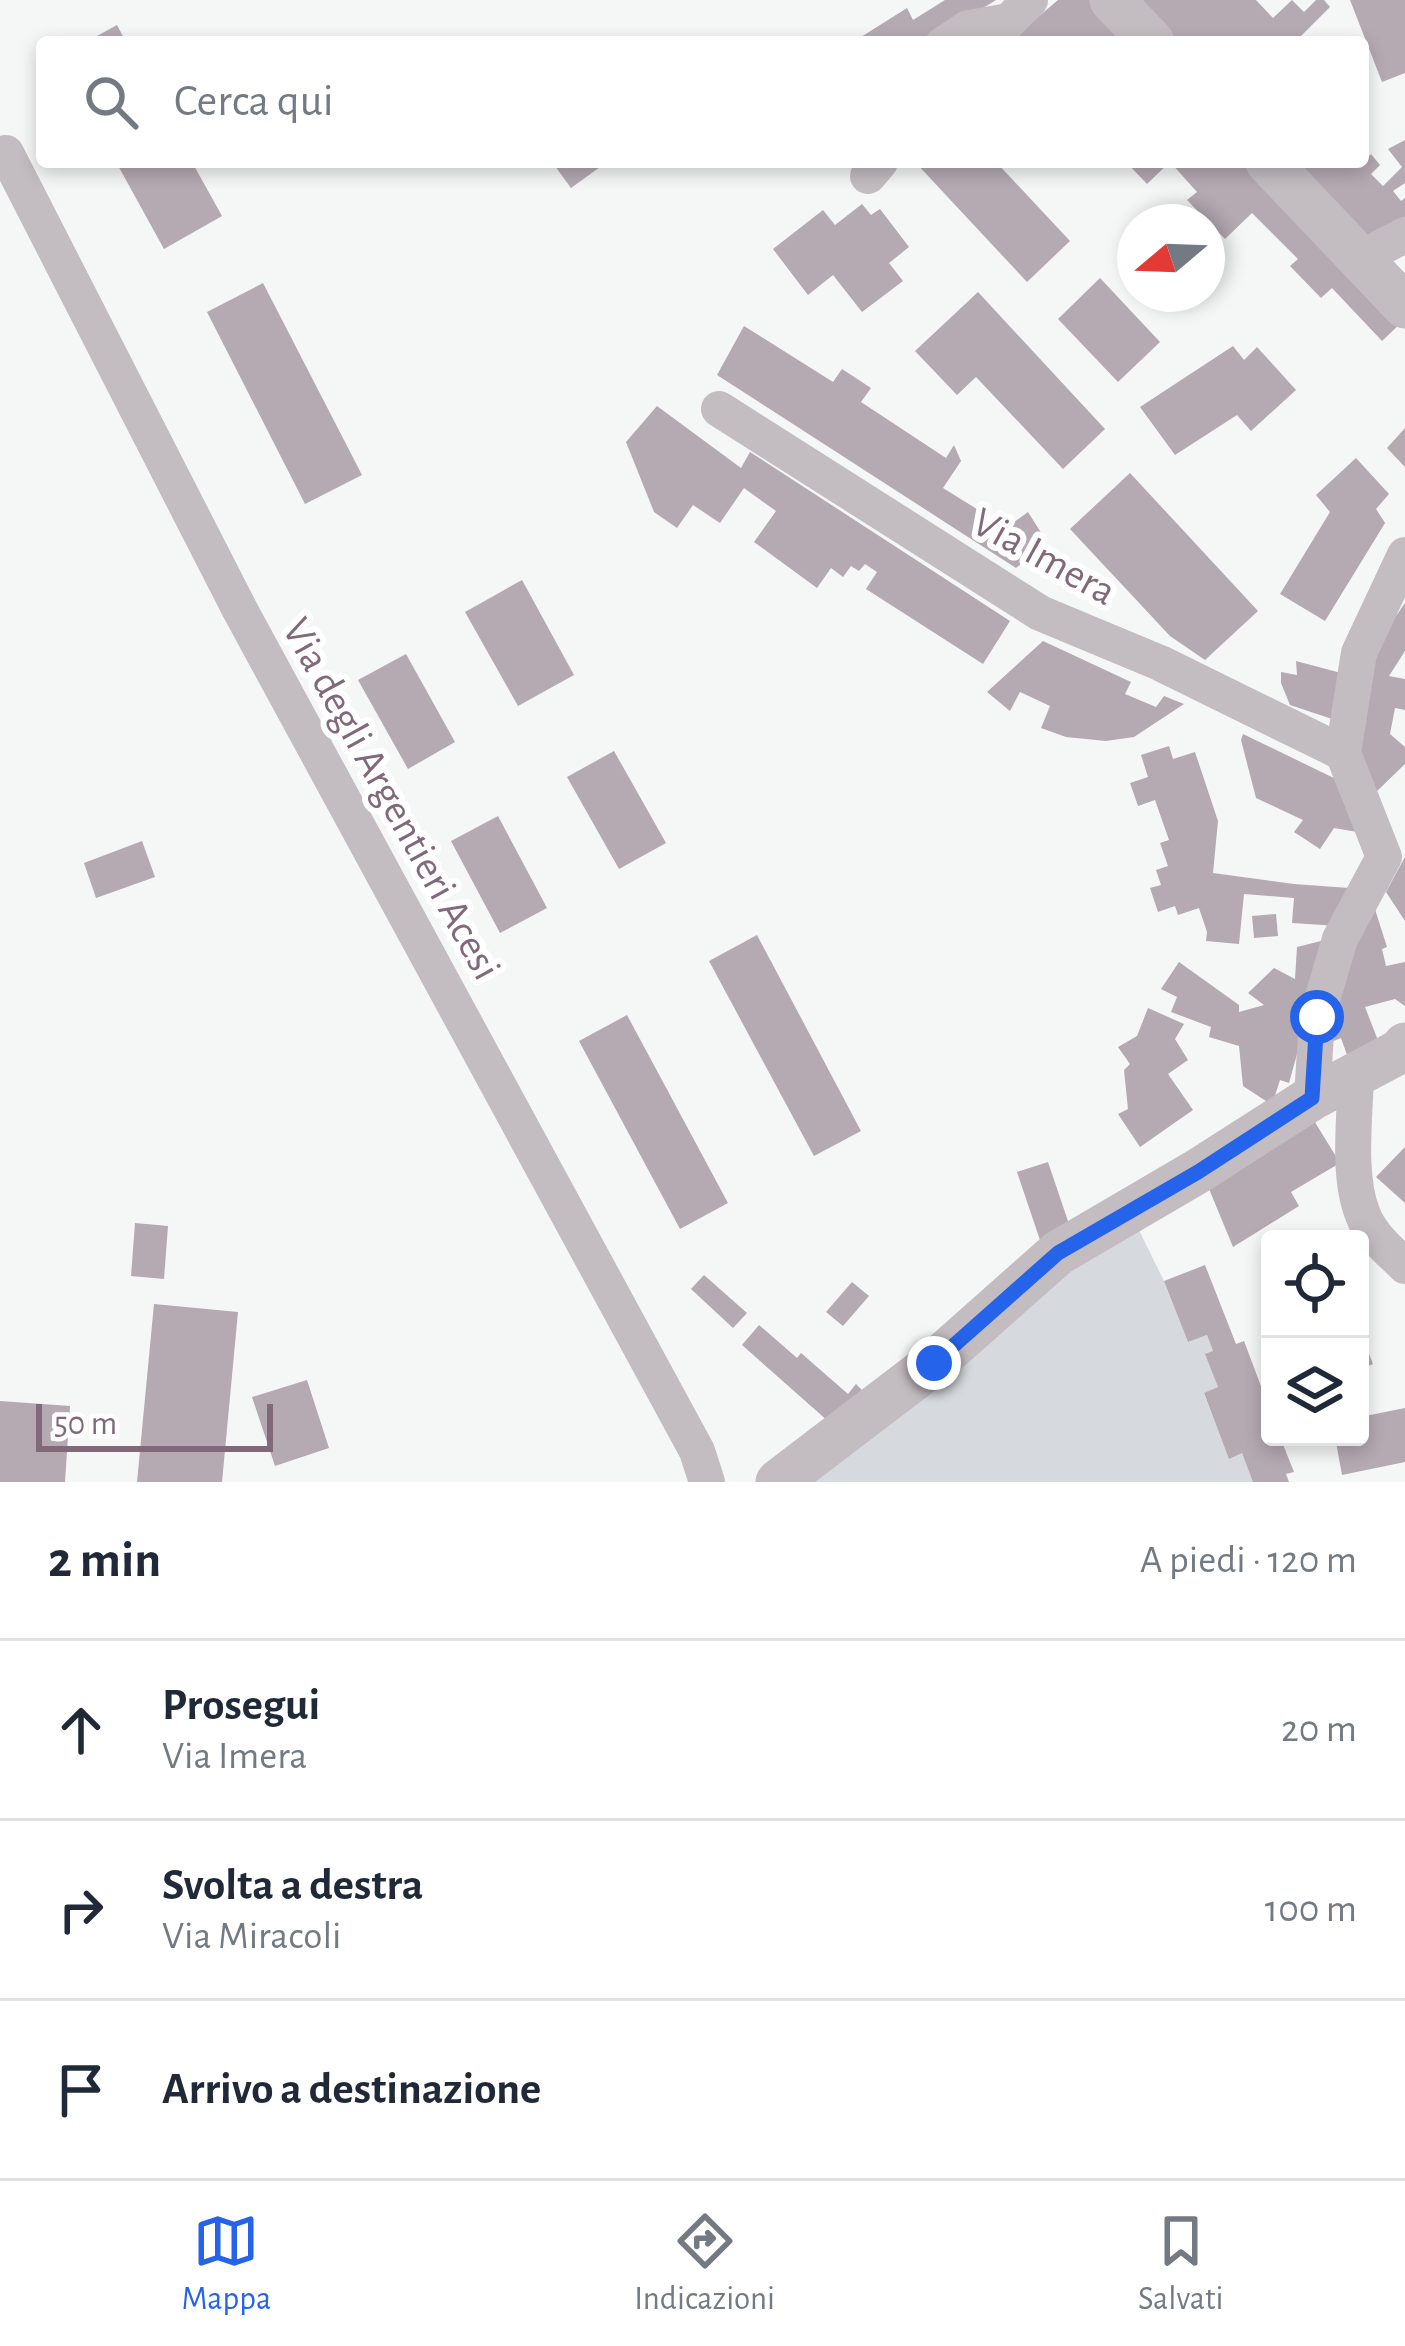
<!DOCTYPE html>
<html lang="it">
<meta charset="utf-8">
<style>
:root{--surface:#fff;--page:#f6f6f7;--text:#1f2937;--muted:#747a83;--line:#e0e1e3;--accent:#2563eb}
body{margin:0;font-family:"Alegreya Sans",sans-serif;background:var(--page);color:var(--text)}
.controls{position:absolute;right:36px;bottom:36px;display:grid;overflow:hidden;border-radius:12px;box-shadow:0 6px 18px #0003}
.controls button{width:108px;height:108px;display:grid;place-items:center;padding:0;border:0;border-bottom:3px solid var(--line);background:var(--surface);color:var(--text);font:60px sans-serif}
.compass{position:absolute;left:1117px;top:204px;width:108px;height:108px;border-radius:50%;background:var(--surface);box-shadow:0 6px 18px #0003;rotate:251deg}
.scale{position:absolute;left:36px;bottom:30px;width:237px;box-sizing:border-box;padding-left:12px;border:6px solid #816979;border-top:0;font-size:33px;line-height:42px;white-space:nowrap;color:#816979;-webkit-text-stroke:9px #fff;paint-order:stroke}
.stop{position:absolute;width:36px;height:36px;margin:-27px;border:9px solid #2563eb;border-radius:50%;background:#fff}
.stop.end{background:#2563eb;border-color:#fff;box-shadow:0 3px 12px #0008}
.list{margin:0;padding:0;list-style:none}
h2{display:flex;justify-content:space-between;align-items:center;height:156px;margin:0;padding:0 48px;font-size:51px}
h2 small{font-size:39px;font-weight:400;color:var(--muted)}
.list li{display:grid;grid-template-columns:78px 1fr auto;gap:36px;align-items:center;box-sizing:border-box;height:180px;padding:0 48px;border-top:3px solid var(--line)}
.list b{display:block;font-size:45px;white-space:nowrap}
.list p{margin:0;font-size:39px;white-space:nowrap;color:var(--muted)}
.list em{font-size:39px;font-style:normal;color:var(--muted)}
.icon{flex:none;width:66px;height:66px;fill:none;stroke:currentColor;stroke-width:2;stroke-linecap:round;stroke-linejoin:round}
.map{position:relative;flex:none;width:1405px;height:1482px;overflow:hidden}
.search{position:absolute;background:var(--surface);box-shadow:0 6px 18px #0003;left:36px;right:36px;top:36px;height:132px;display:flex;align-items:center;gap:30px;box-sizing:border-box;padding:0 42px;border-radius:12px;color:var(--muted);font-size:45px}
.sheet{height:696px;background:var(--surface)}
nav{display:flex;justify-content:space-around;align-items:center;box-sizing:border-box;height:168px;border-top:3px solid var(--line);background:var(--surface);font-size:33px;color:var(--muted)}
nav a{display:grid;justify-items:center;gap:6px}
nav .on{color:var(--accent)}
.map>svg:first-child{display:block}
.green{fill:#d6d9dd}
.building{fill:#b5a9b2}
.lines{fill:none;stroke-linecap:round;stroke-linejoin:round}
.pedestrian{stroke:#c3bcc0;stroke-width:27}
.minor{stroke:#c3bcc0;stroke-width:36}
.tertiary{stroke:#c3bcc0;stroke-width:45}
.route{stroke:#2563eb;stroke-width:15}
.labels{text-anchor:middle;stroke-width:12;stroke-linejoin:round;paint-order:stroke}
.street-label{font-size:42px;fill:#816979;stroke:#fff}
</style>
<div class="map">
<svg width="1405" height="1482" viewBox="0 0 1405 1482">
<rect width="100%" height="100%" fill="#f4f7f6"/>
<path class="green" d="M1135 1222 1164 1281 1188 1342 1207 1335 1213 1351 1206 1355 1218 1387 1204 1394 1229 1458 1242 1453 1253 1482H813L959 1357Z"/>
<g class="building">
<path d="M945 0H996L929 42H853L907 8 913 20Z"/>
<path d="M1058 0H1091L1132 42H1009Z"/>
<path d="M1135 0H1256L1273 18 1292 0 1304 12 1316 0H1324L1330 7 1295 42H1176Z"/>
<path d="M1350 0H1405V73L1382 82Z"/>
<path d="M117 25 126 42H86Z"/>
<path d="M1405 140V183L1393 191 1401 201 1405 198V223L1369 241 1292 162H1363L1371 154 1380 165 1371 174 1383 186 1402 167 1388 149Z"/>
<path d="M116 162H192L222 216 164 249Z"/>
<path d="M552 162H607L571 188Z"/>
<path d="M915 162H996L1070 241 1027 282Z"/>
<path d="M1126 162H1247L1401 323 1382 341 1332 288 1321 298 1290 266 1298 259 1252 213 1225 239 1187 200 1197 192 1170 162 1147 184Z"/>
<path d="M862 204 871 215 880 209 909 247 889 263 903 281 862 312 833 275 808 295 773 249 823 210 835 225Z"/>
<path d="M1100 278 1160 342 1118 382 1058 319Z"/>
<path d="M263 283 362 475 305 504 207 312Z"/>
<path d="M978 292 1105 429 1063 469 976 377 957 395 915 351Z"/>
<path d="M744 326 833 382 842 369 871 388 861 402 946 458 954 445 961 461 943 488 980 511 1002 531 1028 512 1047 542 1016 568 717 375Z"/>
<path d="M1233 346 1244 360 1257 347 1296 390 1251 431 1237 415 1175 455 1140 407Z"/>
<path d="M657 406 741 468 750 452 1010 621 983 664 866 589 877 572 865 564 859 571 851 566 843 577 831 568 817 588 754 542 776 511 744 488 720 523 693 505 677 528 654 512 626 442Z"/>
<path d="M1405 428V467L1387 448Z"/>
<path d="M1356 458 1389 494 1376 509 1385 523 1325 621 1280 594 1330 512 1316 495Z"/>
<path d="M1130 473 1258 611 1205 660 1170 636 1070 529Z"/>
<path d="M522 580 574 675 518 706 465 612Z"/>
<path d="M1405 603V651L1389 676 1405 679V710L1395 708 1390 734 1405 747V764L1373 795 1356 761 1364 702 1381 638Z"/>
<path d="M1043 641 1131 682 1125 694 1156 707 1164 696 1184 704 1134 737 1106 741 1066 737 1041 728 1050 706 1020 692 1010 711 987 692Z"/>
<path d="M406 654 455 742 408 769 358 680Z"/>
<path d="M1296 661 1341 673 1338 721 1290 705 1281 683V672L1297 675Z"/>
<path d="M1243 734 1338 780 1363 833 1334 828 1320 849 1294 832 1303 820 1256 798 1241 740Z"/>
<path d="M1169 746 1173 759 1195 752 1218 821 1213 873 1294 884 1349 888 1338 926 1292 923 1294 898 1244 894 1239 944 1206 941 1207 932 1199 908 1178 915 1175 906 1158 912 1150 888 1161 885 1156 870 1168 866 1160 843 1169 840 1155 800 1138 806 1130 783 1148 777 1141 755Z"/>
<path d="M614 751 666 843 619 869 567 777Z"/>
<path d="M498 816 547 908 500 933 451 841Z"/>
<path d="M142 841 155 877 96 898 84 863Z"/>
<path d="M1405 857V921L1386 892Z"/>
<path d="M1374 906 1387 947 1382 949 1386 966 1405 962V1006L1395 999 1365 1007 1379 1043 1347 1055 1341 1038 1324 1045 1335 980Z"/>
<path d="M1276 914 1278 936 1254 938 1252 916Z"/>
<path d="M757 935 861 1131 814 1156 709 961Z"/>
<path d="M1329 939 1289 1083 1280 1080 1272 1105 1243 1086 1239 1046 1209 1037 1211 1027 1171 1012 1177 997 1161 989 1179 962 1239 1005V1012L1264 1005 1248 993 1274 968 1295 979 1297 947Z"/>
<path d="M1148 1008 1184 1024 1175 1039 1188 1060 1168 1074 1193 1110 1140 1147 1118 1114 1128 1109 1124 1070 1130 1064 1118 1047 1137 1036Z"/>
<path d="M627 1015 728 1203 680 1229 579 1041Z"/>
<path d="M1313 1119 1340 1163 1291 1192 1299 1206 1233 1247 1207 1184Z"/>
<path d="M1405 1147V1203L1376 1177Z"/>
<path d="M1048 1162 1072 1233 1043 1249 1017 1172Z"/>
<path d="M135 1223 168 1226 164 1279 131 1276Z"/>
<path d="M1205 1265 1236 1344 1244 1341 1270 1410V1437H1280L1294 1472 1286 1474 1289 1482H1253L1242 1453 1229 1459 1204 1393 1218 1387 1205 1354 1213 1351 1207 1335 1188 1342 1164 1281Z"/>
<path d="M704 1275 747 1313 733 1328 691 1289Z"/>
<path d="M852 1282 869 1296 843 1326 826 1312Z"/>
<path d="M154 1304 238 1312 222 1482H137Z"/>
<path d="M759 1325 797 1358 801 1353 848 1394 856 1384 867 1395 829 1422 742 1345Z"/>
<path d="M1360 1331 1373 1364 1360 1369Z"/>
<path d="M307 1380 329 1448 275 1466 252 1397Z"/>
<path d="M0 1401 70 1406 65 1482H0Z"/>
<path d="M1405 1408V1462L1342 1475 1335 1437H1360V1417Z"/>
</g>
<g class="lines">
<path class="pedestrian" d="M939 42 966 24 1011 16"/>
<g class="minor">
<path d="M988 42 1030 0"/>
<path d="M6 153 240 610 697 1451 707 1482"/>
<path d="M868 176 880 162"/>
<path d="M1365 262 1380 248 1405 235"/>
<path d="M719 409 1040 613 1160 663 1343 753"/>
<path d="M1356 1074C1355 1117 1347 1176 1363 1215 1371 1236 1390 1251 1405 1266"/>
<path d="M1312 1098 1317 1017 1340 939 1384 857 1343 753 1359 653 1405 555"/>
</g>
<g class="tertiary">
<path d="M1112 0 1152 42"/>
<path d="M1268 162 1405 306"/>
<path d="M778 1482 934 1363 1058 1253 1198 1171 1312 1098 1402 1050 1405 1045"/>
</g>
</g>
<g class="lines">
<path class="route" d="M934 1363 1058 1253 1198 1172 1312 1098 1317 1017"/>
</g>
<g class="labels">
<g class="street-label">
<text transform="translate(1045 555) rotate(29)" y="15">Via Imera</text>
<text transform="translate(393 798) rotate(61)" y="15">Via degli Argentieri Acesi</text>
</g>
</g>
</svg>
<div class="controls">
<button><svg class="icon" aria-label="locate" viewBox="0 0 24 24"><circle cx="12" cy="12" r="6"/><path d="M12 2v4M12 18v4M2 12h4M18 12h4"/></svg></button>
<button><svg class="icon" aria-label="layers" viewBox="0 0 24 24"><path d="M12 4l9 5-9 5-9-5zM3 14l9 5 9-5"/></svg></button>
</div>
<svg class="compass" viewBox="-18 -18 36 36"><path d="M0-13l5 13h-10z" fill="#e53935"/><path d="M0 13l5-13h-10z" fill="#747a83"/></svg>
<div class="scale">50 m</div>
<div class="stop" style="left:1317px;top:1017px"></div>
<div class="stop end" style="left:934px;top:1363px"></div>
<div class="search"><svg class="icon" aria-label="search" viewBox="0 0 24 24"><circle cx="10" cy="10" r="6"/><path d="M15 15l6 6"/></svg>Cerca qui</div>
</div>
<section class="sheet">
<h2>2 min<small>A piedi · 120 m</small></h2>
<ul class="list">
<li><svg class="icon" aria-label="ahead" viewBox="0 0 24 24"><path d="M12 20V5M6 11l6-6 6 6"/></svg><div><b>Prosegui</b><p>Via Imera</p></div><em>20 m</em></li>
<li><svg class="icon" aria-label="right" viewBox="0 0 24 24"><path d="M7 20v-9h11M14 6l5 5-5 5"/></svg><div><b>Svolta a destra</b><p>Via Miracoli</p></div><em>100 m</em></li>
<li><svg class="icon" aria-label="arrive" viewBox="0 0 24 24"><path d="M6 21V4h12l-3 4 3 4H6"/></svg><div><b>Arrivo a destinazione</b></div></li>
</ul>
</section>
<nav>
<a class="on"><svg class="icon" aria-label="map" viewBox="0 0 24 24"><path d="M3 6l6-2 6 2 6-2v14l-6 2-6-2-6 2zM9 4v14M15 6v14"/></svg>Mappa</a>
<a><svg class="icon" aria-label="directions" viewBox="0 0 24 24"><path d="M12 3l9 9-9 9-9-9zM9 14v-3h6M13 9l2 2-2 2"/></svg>Indicazioni</a>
<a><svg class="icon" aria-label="saved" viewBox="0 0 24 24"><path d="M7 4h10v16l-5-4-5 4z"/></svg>Salvati</a>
</nav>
